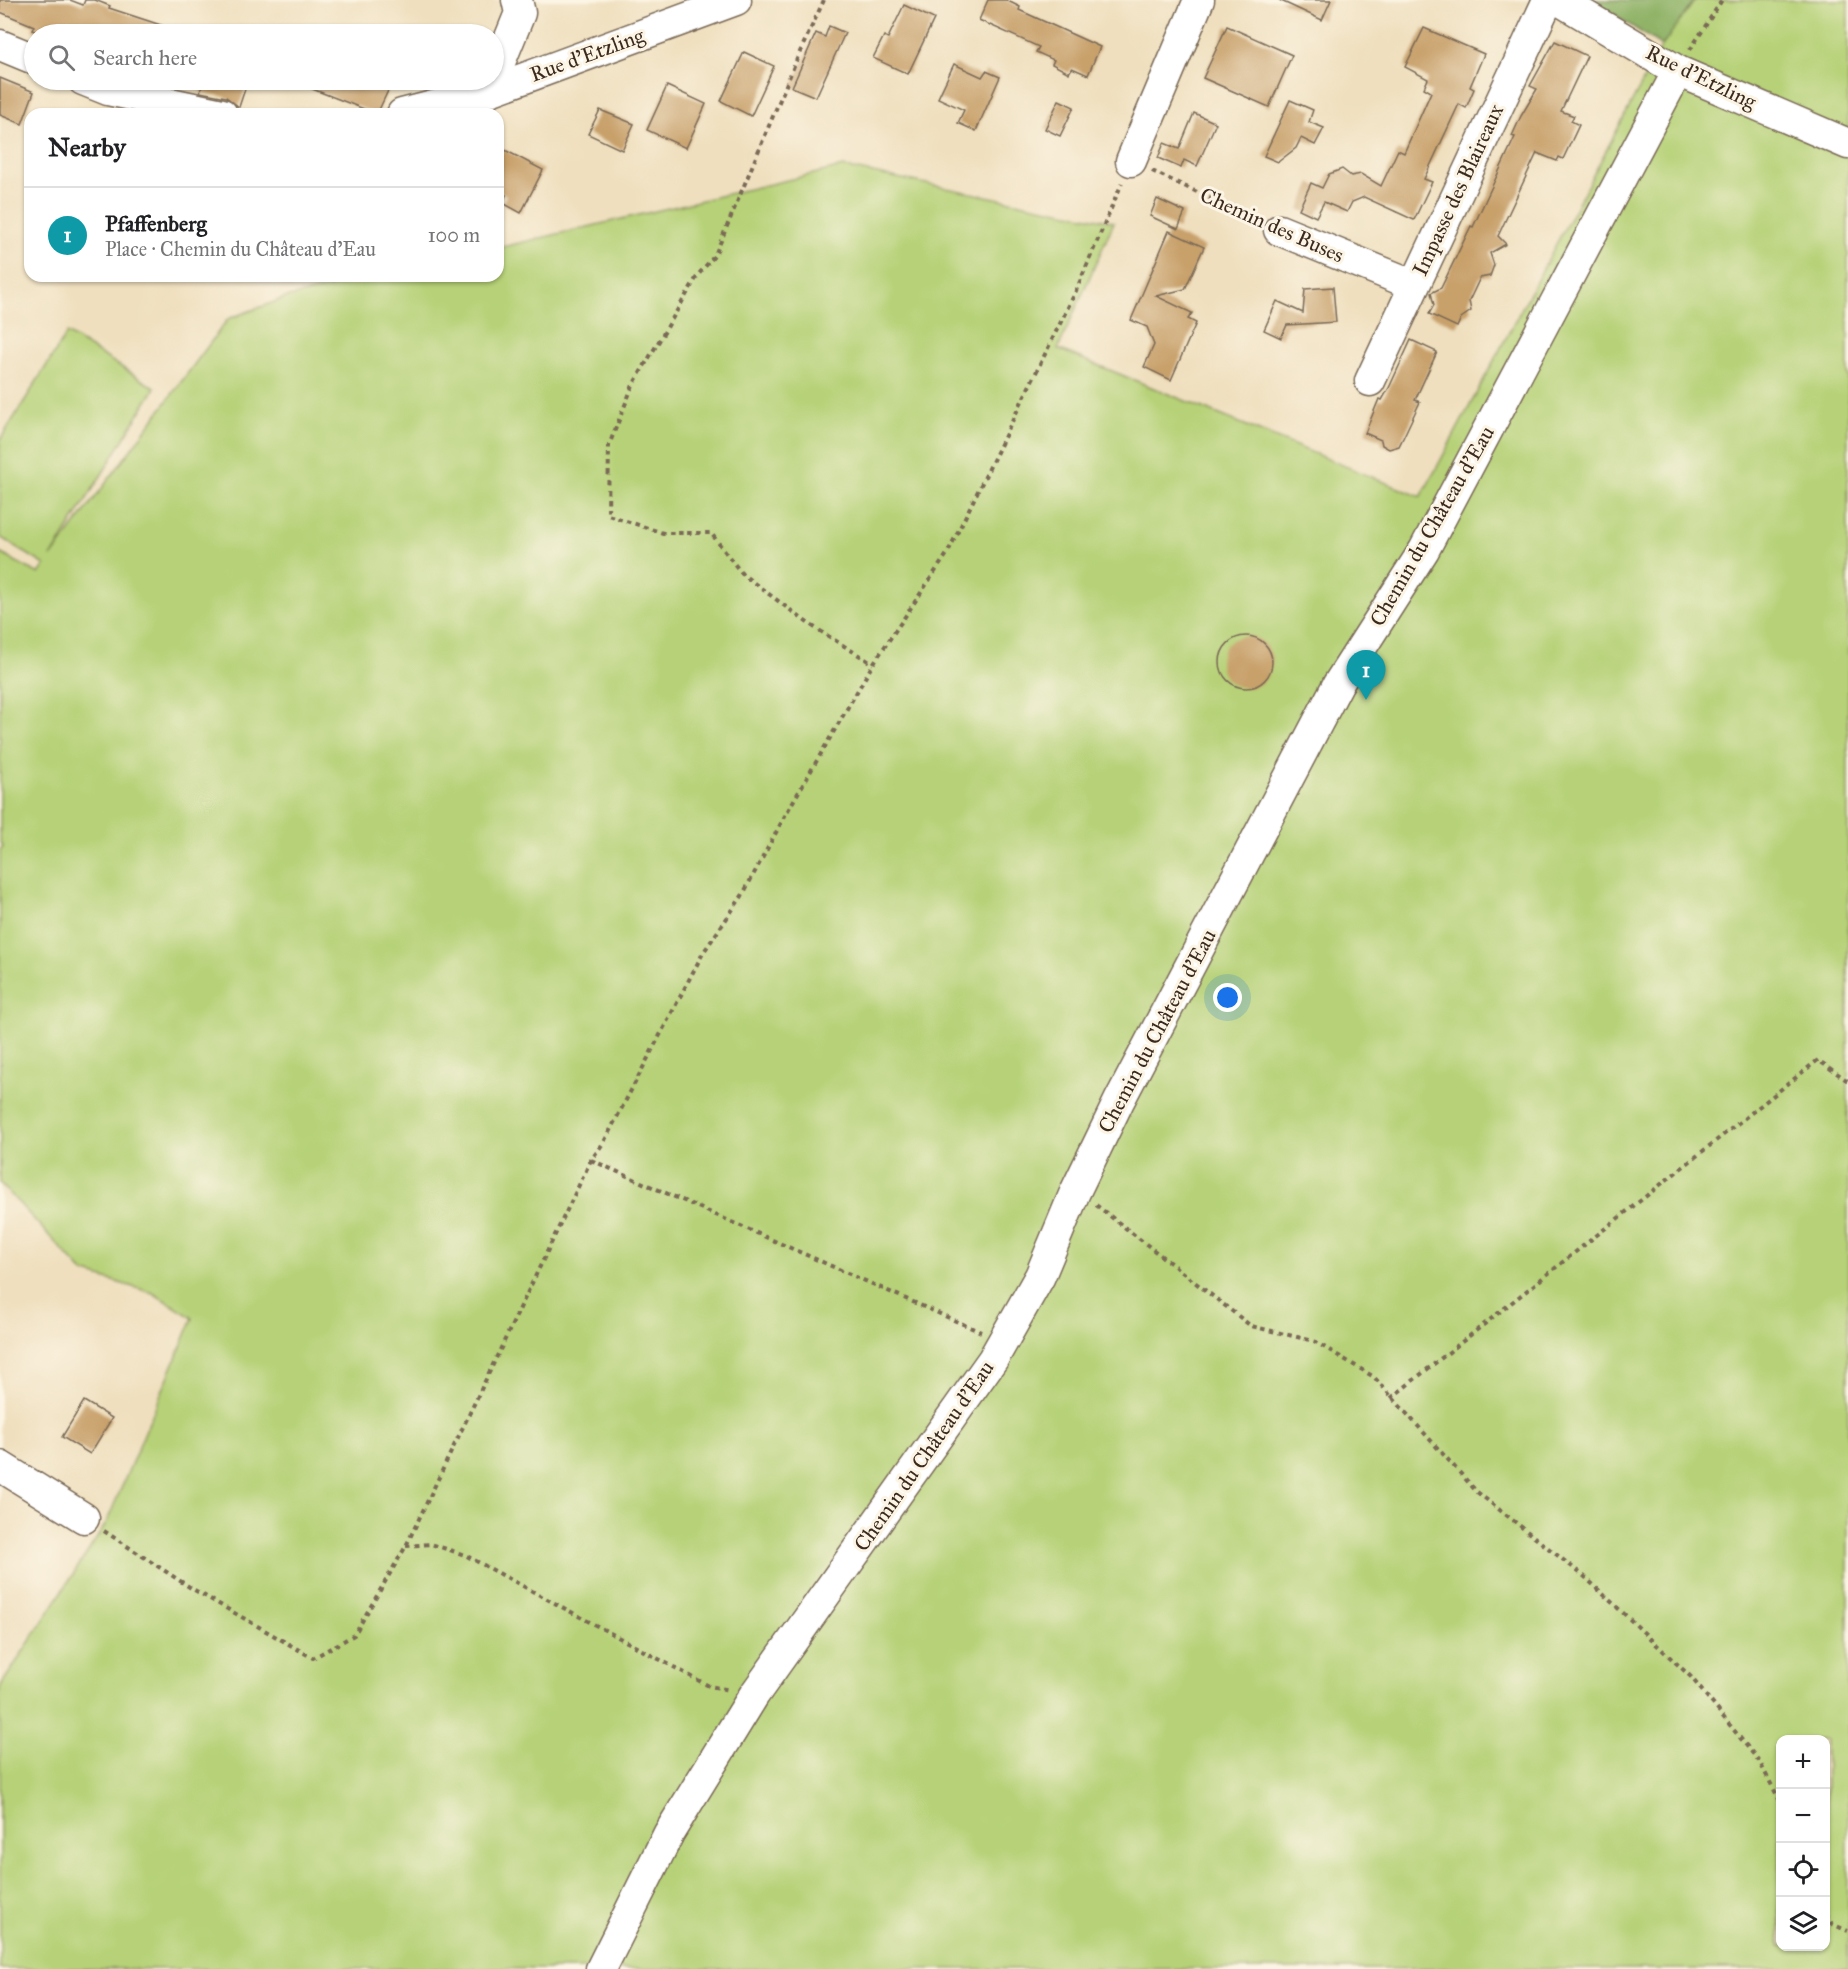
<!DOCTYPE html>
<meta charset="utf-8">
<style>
:root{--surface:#fff;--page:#f6f6f6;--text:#202124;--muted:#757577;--line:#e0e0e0;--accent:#c8321e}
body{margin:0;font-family:"IM FELL Great Primer",serif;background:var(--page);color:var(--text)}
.controls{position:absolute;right:18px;bottom:18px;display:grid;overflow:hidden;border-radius:12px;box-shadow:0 2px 4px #0004}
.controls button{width:54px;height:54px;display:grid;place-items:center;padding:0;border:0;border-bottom:2px solid var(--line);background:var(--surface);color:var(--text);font:30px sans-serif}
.you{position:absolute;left:1228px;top:998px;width:21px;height:21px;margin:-15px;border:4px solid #fff;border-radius:50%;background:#1a73e8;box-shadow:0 0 0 9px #1a73e833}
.badge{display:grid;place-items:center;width:39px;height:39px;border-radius:50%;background:var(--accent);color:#fff;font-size:20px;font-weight:700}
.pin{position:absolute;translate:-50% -50px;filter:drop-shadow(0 2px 3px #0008)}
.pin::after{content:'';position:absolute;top:32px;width:21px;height:18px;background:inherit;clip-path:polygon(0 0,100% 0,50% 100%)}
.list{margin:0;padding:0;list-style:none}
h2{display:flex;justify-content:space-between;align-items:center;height:78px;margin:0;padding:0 24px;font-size:26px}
h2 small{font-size:20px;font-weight:400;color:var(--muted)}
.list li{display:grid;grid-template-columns:39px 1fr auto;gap:18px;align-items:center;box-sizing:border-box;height:96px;padding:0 24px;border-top:2px solid var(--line)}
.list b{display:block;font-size:22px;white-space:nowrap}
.list p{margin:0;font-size:20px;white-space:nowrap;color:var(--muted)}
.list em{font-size:20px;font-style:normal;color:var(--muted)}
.icon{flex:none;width:33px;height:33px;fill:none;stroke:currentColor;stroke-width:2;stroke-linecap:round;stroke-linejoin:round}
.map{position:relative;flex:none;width:1848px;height:1969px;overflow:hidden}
.search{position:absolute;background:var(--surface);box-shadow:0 2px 4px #0004;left:24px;top:24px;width:480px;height:66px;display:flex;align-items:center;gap:15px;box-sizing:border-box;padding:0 21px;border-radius:33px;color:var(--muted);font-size:22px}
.panel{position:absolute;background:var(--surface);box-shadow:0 2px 4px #0004;left:24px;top:108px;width:480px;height:174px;border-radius:18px}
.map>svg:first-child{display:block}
.green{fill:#b6d177;stroke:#787e4a;stroke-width:1.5;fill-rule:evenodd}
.forest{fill:#90b368;stroke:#666e43;stroke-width:1.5}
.building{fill:#c8a06b}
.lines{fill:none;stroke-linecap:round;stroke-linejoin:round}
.minor-casing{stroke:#7a6956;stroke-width:33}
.path{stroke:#7a6956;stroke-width:4;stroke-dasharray:4.5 4.5;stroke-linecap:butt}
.minor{stroke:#fff;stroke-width:30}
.labels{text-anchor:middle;stroke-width:6;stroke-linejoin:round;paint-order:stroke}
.street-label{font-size:21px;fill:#3b2a1e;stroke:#fcf5e5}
</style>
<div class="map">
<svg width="1848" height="1969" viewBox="0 0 1848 1969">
<rect width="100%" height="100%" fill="#fcf5e5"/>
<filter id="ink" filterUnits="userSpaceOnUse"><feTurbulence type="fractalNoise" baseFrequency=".0167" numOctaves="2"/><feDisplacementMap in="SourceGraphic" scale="12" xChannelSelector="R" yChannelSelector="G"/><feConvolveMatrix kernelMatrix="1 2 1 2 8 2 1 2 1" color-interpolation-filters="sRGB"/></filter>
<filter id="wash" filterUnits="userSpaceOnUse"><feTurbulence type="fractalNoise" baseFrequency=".008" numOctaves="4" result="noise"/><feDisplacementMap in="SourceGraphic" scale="24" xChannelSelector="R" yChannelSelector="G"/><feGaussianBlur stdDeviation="1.35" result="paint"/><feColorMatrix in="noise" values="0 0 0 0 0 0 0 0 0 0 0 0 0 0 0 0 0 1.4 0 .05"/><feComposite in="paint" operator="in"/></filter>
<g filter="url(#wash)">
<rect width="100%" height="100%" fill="#efdfbe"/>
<path class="green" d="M1695 0H1848V1969H0V1687L106 1524 193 1318 153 1293 83 1272 0 1183V850L3 846 0 843V553L39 574 45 565 0 537V440L67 333 155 388 51 557 228 319 285 298 377 276H498V248L843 167 1114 222 1058 349 1421 497 1662 46ZM1780 1740H1826V1946H1780Z"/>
<path class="forest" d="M1592 0H1695L1662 46Z"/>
<g id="blocks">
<g class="building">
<path d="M0 0H70L83 5 85 0H95L110 6 109 8 179 31 178 34H43L32 30 34 26 0 12Z"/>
<path d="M988 0H1006L1020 7 1019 10 1100 47 1088 75 1072 68 1069 73 1052 64 1054 60 1036 52 1039 47 979 20Z"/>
<path d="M1279 0H1331L1322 20Z"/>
<path d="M904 5 934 19 908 74 873 58 884 36 888 38Z"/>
<path d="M829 26 845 33 816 97 792 87 816 33 825 37Z"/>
<path d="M1227 26 1292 55 1269 107 1203 78Z"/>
<path d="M1424 28 1484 54 1470 87 1474 89 1466 108 1459 104 1424 179 1432 182 1414 220 1364 197 1352 202 1347 212 1324 202 1316 217 1299 209 1311 183 1322 188 1329 174 1342 169 1351 176 1361 174 1381 186 1398 150 1404 153 1431 92 1424 88 1428 79 1405 67Z"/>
<path d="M1555 41 1587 56 1561 111 1574 116 1571 121 1579 125 1563 159 1559 157 1557 161 1537 153 1498 236 1506 244 1490 253 1494 265 1490 276 1480 278 1469 301 1471 311 1461 318 1457 327 1429 314 1434 305 1431 293 1441 288 1471 226 1473 227 1515 137 1512 136 1521 116 1537 89 1530 86Z"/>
<path d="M744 52 774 66 751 116 721 101Z"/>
<path d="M954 64 982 77 986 71 1000 77 976 131 958 123 964 110 938 98Z"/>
<path d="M0 78 34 92 22 124 0 115Z"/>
<path d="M204 80H248L239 107 226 97 200 92Z"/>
<path d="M289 80H393L377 114Z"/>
<path d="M667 86 706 104 686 148 647 130Z"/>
<path d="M1059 100 1074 107 1060 136 1045 129Z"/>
<path d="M1290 100 1313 110 1309 122 1324 128 1315 145 1301 138 1296 148 1278 162 1264 156Z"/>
<path d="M600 110 634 124 622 150 588 134Z"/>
<path d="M1194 113 1216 123 1197 166 1184 160 1181 168 1158 158 1164 143 1179 149Z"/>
<path d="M503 149 543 170 521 213 503 203 506 195 498 190V158Z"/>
<path d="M1157 199 1185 212 1178 229 1150 216Z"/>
<path d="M1169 231 1204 247 1185 289 1156 296 1192 313 1188 319 1196 323 1171 380 1144 367 1154 345 1147 327 1131 320Z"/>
<path d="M1333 287 1336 322 1287 325 1281 338 1264 330 1277 301 1303 313 1305 289Z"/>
<path d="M1411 340 1437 352 1415 400 1420 402 1403 438 1399 446 1389 449 1382 445 1381 440 1365 433 1379 399 1382 400 1389 388Z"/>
<circle cx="1246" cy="662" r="26"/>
<path d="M84 1401 112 1418 90 1454 62 1437Z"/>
</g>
</g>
</g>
<g filter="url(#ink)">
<use href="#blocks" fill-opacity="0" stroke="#7a6956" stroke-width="1.5"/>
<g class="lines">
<defs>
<g id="minor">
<path d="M1559 0 1678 71 1848 144"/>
<path d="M0 45 34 59"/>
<path d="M494 77 520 13 517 0"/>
<path d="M83 80 108 90 222 114"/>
<path d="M402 114 487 92 736 0"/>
<path d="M1131 161 1199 0"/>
<path d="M1279 230 1414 285"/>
<path d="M1370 381 1548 0"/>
<path d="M0 1466 84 1518"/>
<path d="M601 1969 669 1833 754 1695 993 1359 1040 1276 1075 1192 1119 1101 1338 684 1424 550 1678 71"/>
</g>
</defs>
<use href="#minor" class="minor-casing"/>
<g class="path">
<path d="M824 0 799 54 715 255 698 275 633 385 609 445 608 515 663 533H711L742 574 809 624 873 664"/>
<path d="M1690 50 1722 0"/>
<path d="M1152 171 1257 220"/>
<path d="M591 1160 981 1332"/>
<path d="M1096 1205 1251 1326 1314 1341 1374 1377 1477 1492 1585 1577 1691 1677 1759 1761 1780 1801"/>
<path d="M1391 1398 1818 1060 1848 1081"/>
<path d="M104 1531 191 1588 313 1658 354 1635 406 1546 591 1160 604 1142 703 953 742 896 787 812 873 664 947 554 1075 293 1122 183"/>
<path d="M406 1546 431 1544 465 1555 709 1686 730 1690"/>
<path d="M1826 1914 1832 1924 1848 1931"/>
</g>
<use href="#minor" class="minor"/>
</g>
</g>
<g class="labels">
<g class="street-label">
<text transform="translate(587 55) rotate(-20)" y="7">Rue d'Etzling</text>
<text transform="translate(1701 77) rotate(26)" y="7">Rue d'Etzling</text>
<text transform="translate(1458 190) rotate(-65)" y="7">Impasse des Blaireaux</text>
<text transform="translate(1272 225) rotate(24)" y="7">Chemin des Buses</text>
<text transform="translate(1432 526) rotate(-60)" y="7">Chemin du Château d'Eau</text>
<text transform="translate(1157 1031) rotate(-62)" y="7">Chemin du Château d'Eau</text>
<text transform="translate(924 1456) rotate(-55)" y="7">Chemin du Château d'Eau</text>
</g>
</g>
</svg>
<div class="controls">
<button>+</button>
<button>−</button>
<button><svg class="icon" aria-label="locate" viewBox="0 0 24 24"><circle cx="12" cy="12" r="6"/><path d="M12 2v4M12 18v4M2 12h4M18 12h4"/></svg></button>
<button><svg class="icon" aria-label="layers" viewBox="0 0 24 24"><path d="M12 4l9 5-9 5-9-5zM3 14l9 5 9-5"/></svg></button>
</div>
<div class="you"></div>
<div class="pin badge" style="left:1366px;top:700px;background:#0f9aa8">1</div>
<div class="search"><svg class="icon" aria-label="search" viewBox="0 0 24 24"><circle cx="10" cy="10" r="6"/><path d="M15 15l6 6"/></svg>Search here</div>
<section class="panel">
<h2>Nearby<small></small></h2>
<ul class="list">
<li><span class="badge" style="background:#0f9aa8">1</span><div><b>Pfaffenberg</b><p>Place · Chemin du Château d'Eau</p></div><em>100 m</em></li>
</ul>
</section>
</div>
